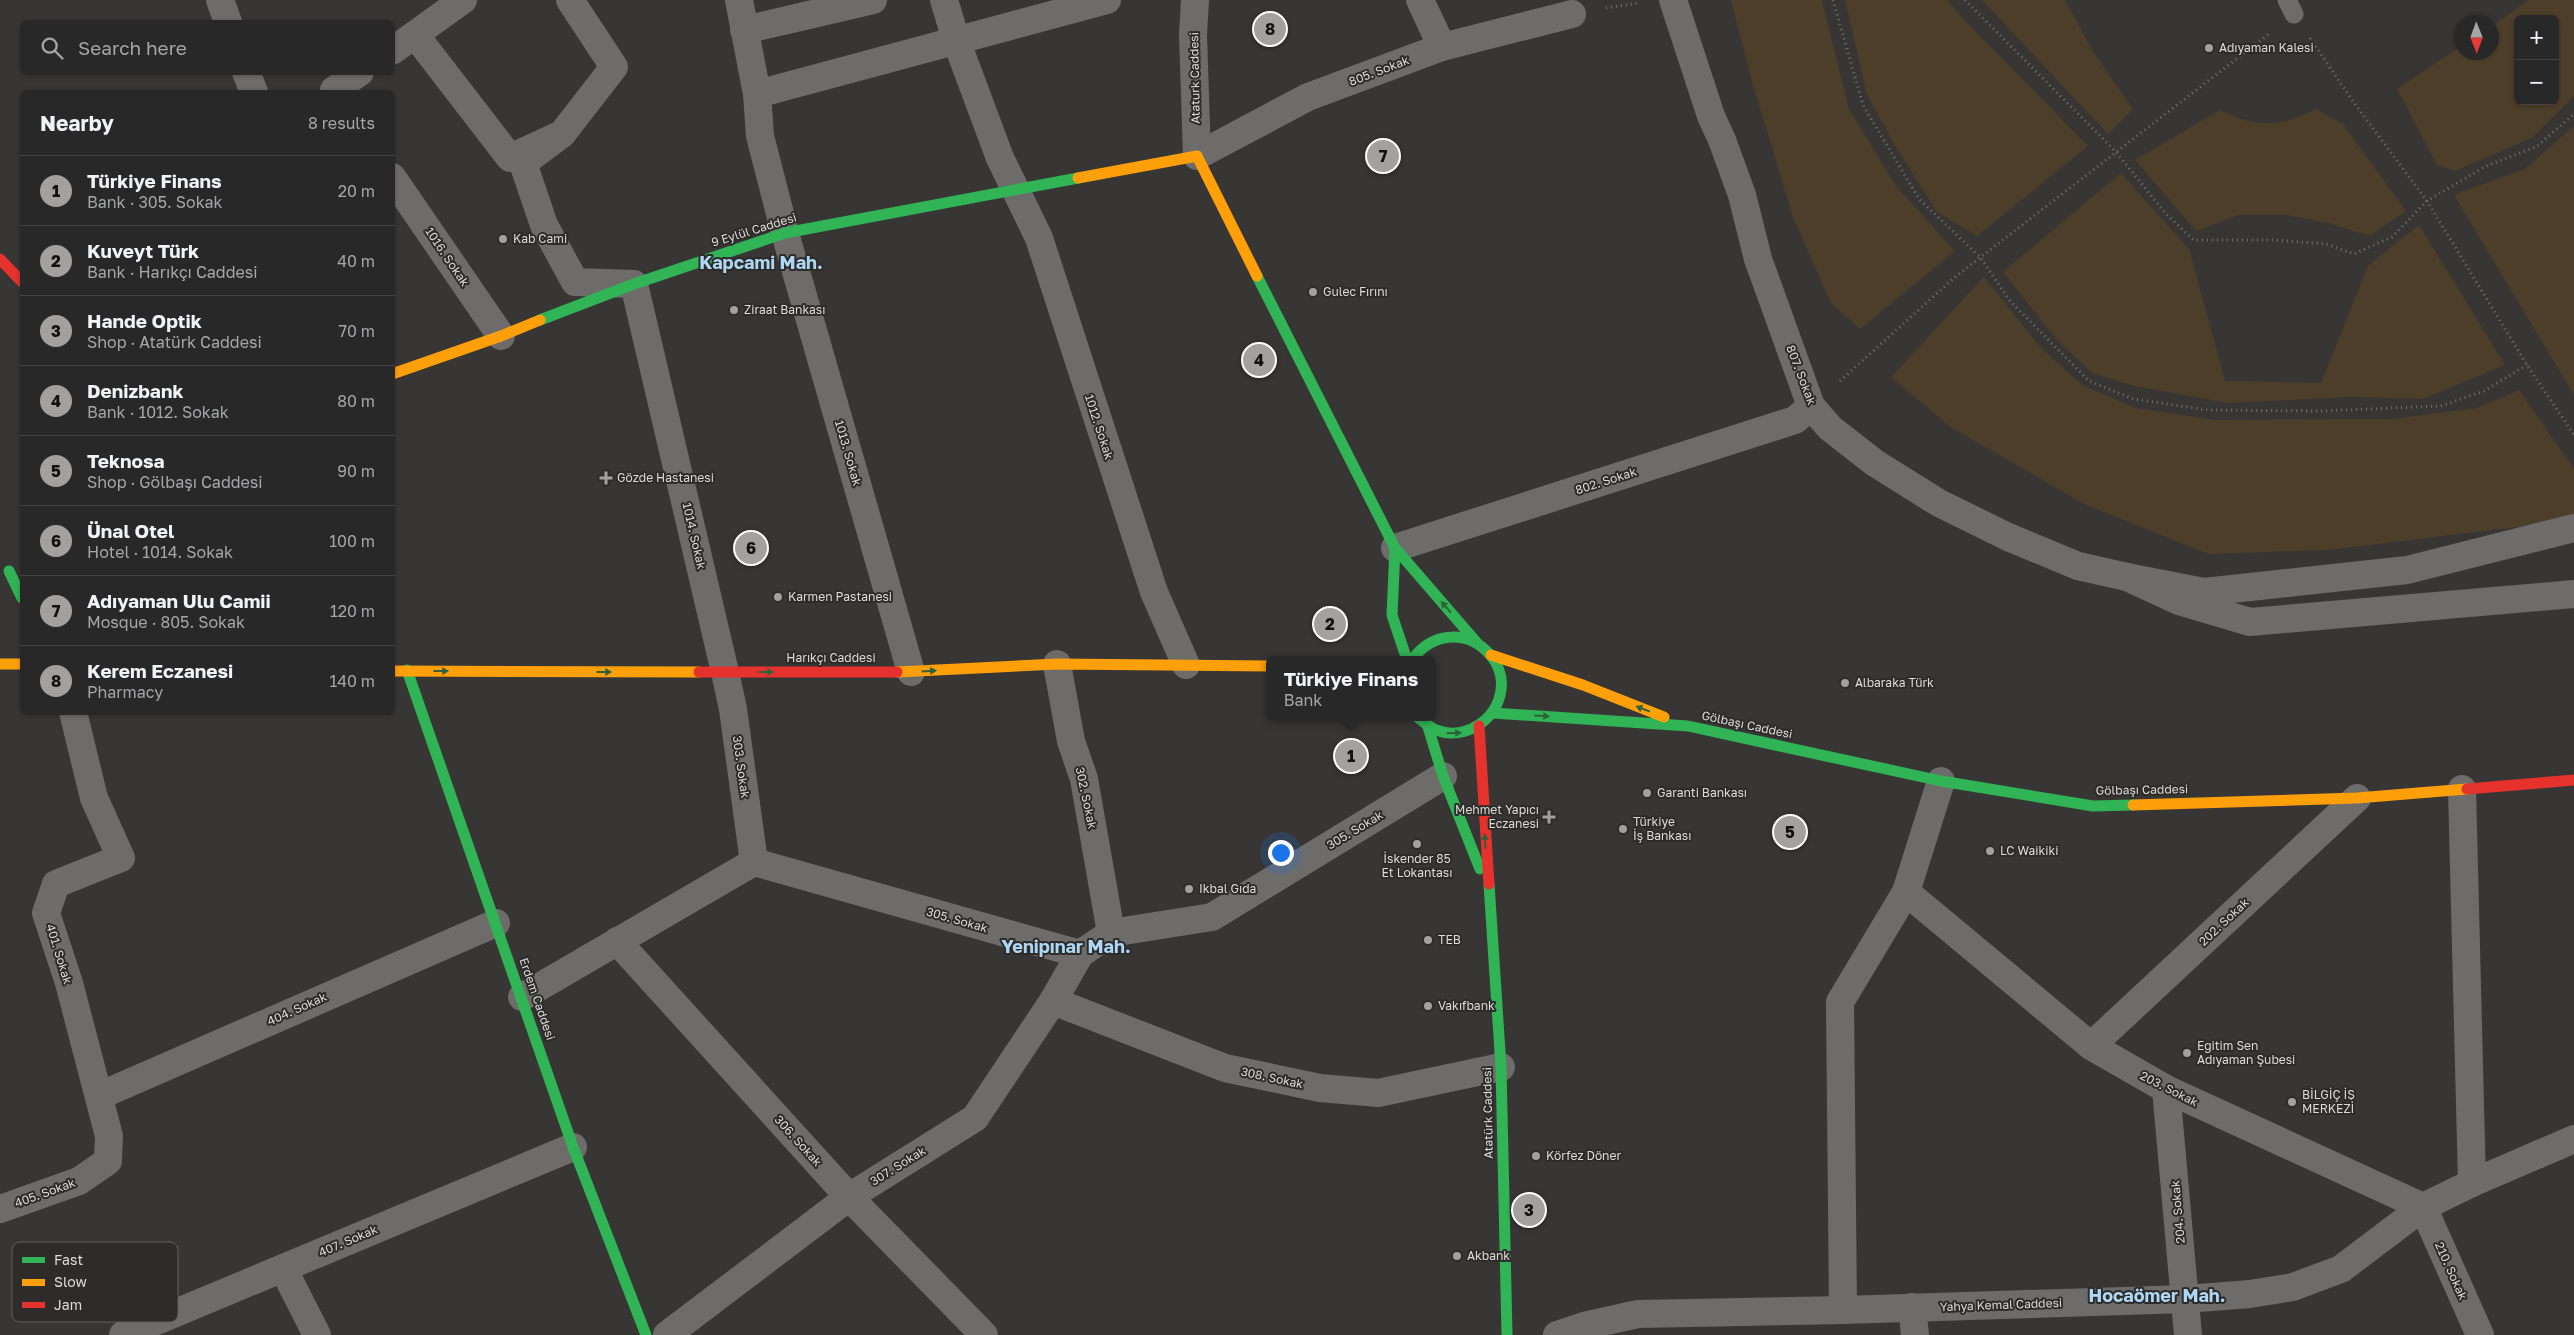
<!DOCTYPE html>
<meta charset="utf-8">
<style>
:root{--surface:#292828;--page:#313030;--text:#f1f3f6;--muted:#a5a6a8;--line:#454445;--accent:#a2a1a0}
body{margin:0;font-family:"Golos Text",sans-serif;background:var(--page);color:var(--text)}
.controls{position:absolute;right:15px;top:15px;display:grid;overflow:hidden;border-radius:8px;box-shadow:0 1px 4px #0004}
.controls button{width:45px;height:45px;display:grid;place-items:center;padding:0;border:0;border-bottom:1px solid var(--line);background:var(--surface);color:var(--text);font:25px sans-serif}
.compass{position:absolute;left:2454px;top:15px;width:45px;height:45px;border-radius:50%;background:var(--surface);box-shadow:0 1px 4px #0004;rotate:179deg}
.you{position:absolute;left:1280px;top:852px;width:18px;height:18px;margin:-12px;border:4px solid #fff;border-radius:50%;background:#1a73e8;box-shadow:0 0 0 8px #1a73e833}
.badge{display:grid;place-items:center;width:32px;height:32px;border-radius:50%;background:var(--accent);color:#111;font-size:16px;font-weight:700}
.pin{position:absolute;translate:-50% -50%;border:2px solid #fff;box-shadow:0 1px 5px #0006}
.popup{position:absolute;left:1266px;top:656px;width:170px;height:65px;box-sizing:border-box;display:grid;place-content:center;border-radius:8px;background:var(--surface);filter:drop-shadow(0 1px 4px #0005);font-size:16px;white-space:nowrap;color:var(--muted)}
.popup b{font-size:19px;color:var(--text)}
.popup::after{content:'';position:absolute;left:50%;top:100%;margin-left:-10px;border:10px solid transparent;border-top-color:var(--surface)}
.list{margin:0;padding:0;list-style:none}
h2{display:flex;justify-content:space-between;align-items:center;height:65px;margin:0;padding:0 20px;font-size:21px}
h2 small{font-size:16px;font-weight:400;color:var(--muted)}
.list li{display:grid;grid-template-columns:32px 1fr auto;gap:15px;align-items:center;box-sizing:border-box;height:70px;padding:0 20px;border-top:1px solid var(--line)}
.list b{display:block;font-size:19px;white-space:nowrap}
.list p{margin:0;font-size:16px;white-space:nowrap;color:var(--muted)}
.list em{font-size:16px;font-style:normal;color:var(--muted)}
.icon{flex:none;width:28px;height:28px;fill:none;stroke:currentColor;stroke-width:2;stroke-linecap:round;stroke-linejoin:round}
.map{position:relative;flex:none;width:2574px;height:1335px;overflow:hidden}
.search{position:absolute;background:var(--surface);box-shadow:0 1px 4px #0004;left:20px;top:20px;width:375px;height:55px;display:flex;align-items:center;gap:12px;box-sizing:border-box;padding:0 18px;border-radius:8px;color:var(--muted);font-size:19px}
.panel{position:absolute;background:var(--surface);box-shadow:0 1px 4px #0004;left:20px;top:90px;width:375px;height:625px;border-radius:8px}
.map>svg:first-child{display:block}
.green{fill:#4d3e29;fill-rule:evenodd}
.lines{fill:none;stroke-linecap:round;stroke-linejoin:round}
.path{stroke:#727170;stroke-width:3;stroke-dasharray:1 4;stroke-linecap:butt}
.lane{stroke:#6d6c6b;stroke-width:19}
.street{stroke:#6d6c6b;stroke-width:28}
.fast{stroke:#30b455;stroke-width:11}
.slow{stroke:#ff9f0a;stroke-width:11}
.jam{stroke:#e5322d;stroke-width:11}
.oneway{fill:#2f623b}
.poi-dot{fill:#a2a1a0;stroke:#2e2c2a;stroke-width:2}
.labels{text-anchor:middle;stroke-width:4;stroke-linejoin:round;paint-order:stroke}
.poi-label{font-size:12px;fill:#dcdbd9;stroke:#2e2c2a;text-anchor:start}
.street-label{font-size:12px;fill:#dcdbd9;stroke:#2e2c2a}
.district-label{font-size:18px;font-weight:bold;fill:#add7f4;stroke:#2e2c2a}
.key{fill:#2e2c2a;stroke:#62615f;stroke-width:1}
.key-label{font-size:14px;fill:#dcdbd9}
</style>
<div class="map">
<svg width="2574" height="1335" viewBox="0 0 2574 1335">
<rect width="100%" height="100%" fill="#373635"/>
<g class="green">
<path d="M1731 0H1822L1849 109 1896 186 1955 251 1860 329 1831 303 1793 217 1753 85Z"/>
<path d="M1845 0H1948L1965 21 2088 146 1977 236 1937 212 1897 149 1867 95Z"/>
<path d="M1982 0H2065L2094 53 2133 109 2108 134Z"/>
<path d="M2529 0H2574V96L2532 138 2455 171 2437 165 2397 89 2461 46 2462 52H2492V26ZM2518 19H2555V101H2518Z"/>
<path d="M2316 109 2343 124 2406 211 2370 236 2328 223 2286 215H2239L2196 231 2135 160 2220 110C2258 128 2278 128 2316 109Z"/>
<path d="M2574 126V395L2454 195 2525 169Z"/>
<path d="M2121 173 2189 249 2225 381 2321 383 2368 266 2419 225 2505 365 2423 399 2351 397 2228 403 2134 386 2092 373 2056 339 2003 272Z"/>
<path d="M1984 277 2041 348 2082 385 2136 408 2215 420 2392 419 2477 408 2519 390 2574 469V520L2328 550 2208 554 2084 504 1949 426 1891 377Z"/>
</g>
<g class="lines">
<g class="path">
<path d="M1833 0 1863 105 1919 199 1980 257 2010 301 2089 381 2133 399 2208 410 2321 411 2441 406 2484 391 2527 365"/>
<path d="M1965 0 2116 152 2166 214 2194 240H2274L2326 244 2354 254 2392 237 2427 201 2486 166 2536 147 2574 114"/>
<path d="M1606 8 1639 3"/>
<path d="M2310 38 2352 100 2427 201 2527 365 2574 435"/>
<path d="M1840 381 1955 277 2270 33"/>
</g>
<path class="lane" d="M2287 0 2294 14"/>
<g class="street">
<path d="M220 0 228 22"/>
<path d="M739 0 757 94 760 136 785 233 911 672"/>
<path d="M944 0 956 40 1000 158 1039 238 1154 592 1186 665"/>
<path d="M1195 0 1193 35 1197 156 1308 97 1442 47 1572 14"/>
<path d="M1420 0 1442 47"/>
<path d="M1673 0 1711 116 1722 140 1742 195 1758 259 1811 406 1830 428 1875 463 1939 503 2008 537 2078 566 2127 577"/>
<path d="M744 30 873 0"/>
<path d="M416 36 510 158 562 134 614 67 570 0"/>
<path d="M392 51 463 0"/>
<path d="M246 72 254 92"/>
<path d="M334 90 360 72"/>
<path d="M757 94 1107 0"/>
<path d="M562 134 523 163 544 225 575 282 634 284 725 672 733 709 754 862"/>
<path d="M392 177 501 336"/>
<path d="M2574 528 2407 570 2204 592 2127 577 2179 601 2250 622 2574 594"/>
<path d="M1395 548 1795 420 1811 406"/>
<path d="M1057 664 1071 741 1084 779 1111 933"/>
<path d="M1941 781 1906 892 2091 1046 2166 1089 2423 1207 2472 1183 2574 1139"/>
<path d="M2462 789 2472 1183"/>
<path d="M617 941 849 1197 984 1335"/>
<path d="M522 997 754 862 1080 954 1111 933 1212 917 1443 776"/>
<path d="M1053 1001 1225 1068 1320 1088 1378 1093 1501 1067"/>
<path d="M2091 1046 2357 798"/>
<path d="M2166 1089 2188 1335"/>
<path d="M99 1096 496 923"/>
<path d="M0 1209 79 1181 108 1161 109 1136 69 983 46 913 56 884 121 858 94 798 73 712"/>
<path d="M283 1268 317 1335"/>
<path d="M1912 1307 1915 1335"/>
<path d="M1843 1310 1840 1002 1906 892"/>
<path d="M123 1335 573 1147"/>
<path d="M667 1335 849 1197 975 1118 1053 1001 1080 954"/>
<path d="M1557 1335 1584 1326 1638 1314 1843 1310 2186 1299 2250 1294 2293 1287 2341 1269 2423 1207 2480 1335"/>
</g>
<g class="fast">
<path d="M1257 276 1395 548 1478 644"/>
<path d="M540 320 634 284 785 233 1078 178"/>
<path d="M1395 548 1392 615 1407 660"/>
<path d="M9 571 22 598"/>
<path d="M1412 660C1422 646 1436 637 1454 637 1480 637 1505 663 1501 690 1497 720 1465 741 1436 730 1429 727 1423 721 1417 717"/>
<path d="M407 670 573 1147 646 1335"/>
<path d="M1493 713 1688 726 1941 781 2093 806 2133 805"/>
<path d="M1428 727 1443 776 1480 869"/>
<path d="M1489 884 1501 1067 1507 1335"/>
</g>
<g class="slow">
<path d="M1078 178 1197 156 1257 276"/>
<path d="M392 374 501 336 540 320"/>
<path d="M1491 655 1583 685 1664 717"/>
<path d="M0 664H22"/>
<path d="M392 671 699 672"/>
<path d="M897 672 1057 664 1270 666"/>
<path d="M2133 805 2357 798 2467 789"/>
</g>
<g class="jam">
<path d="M0 259 22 282"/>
<path d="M699 672H897"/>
<path d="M1479 726 1489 884"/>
<path d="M2467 789 2574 780"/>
</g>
</g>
<defs><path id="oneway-solid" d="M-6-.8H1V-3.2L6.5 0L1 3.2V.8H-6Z" transform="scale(1.25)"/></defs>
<g class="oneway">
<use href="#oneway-solid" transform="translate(1446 607) rotate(-131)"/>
<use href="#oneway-solid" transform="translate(441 671)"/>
<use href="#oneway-solid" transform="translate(929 671) rotate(-3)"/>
<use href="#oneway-solid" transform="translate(604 672)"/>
<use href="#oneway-solid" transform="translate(766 672)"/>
<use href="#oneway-solid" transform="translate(1643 709) rotate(-159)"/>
<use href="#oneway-solid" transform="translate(1542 716) rotate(4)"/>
<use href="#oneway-solid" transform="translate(1454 733) rotate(-1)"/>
<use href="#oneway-solid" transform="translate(1485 841) rotate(-93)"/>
</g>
<g class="poi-dot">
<circle cx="2209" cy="48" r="5"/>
<circle cx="503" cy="239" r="5"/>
<circle cx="1313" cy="292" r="5"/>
<circle cx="734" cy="310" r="5"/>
<path d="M603.5 470.5h5v5h5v5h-5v5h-5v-5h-5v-5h5z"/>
<circle cx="778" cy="597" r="5"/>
<circle cx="1845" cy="683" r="5"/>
<circle cx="1647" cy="793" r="5"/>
<path d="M1546.5 809.5h5v5h5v5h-5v5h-5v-5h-5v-5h5z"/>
<circle cx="1623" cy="829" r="5"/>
<circle cx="1417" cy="844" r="5"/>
<circle cx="1990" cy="851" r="5"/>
<circle cx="1189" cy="889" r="5"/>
<circle cx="1428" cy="940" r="5"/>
<circle cx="1428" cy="1006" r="5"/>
<circle cx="2187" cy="1053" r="5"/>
<circle cx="2292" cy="1102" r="5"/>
<circle cx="1536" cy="1156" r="5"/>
<circle cx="1457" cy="1256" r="5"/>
</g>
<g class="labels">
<g class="poi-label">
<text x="2219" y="52">Adıyaman Kalesi</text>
<text x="513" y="243">Kab Cami</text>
<text x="1323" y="296">Gulec Fırını</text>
<text x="744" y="314">Ziraat Bankası</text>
<text x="617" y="482">Gözde Hastanesi</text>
<text x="788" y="601">Karmen Pastanesi</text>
<text x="1855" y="687">Albaraka Türk</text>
<text x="1657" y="797">Garanti Bankası</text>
<text x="1539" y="814" text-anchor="end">Mehmet Yapıcı<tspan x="1539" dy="14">Eczanesi</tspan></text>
<text x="1633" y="826">Türkiye<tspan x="1633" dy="14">İş Bankası</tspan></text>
<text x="2000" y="855">LC Waikiki</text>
<text x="1417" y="863" text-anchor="middle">İskender 85<tspan x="1417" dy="14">Et Lokantası</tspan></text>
<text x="1199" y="893">Ikbal Gıda</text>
<text x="1438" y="944">TEB</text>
<text x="1438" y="1010">Vakıfbank</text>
<text x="2197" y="1050">Eğitim Sen<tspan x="2197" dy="14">Adıyaman Şubesi</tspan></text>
<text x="2302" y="1099">BİLGİÇ İŞ<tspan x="2302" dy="14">MERKEZİ</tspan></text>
<text x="1546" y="1160">Körfez Döner</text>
<text x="1467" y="1260">Akbank</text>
</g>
<g class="street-label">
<text transform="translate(1379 71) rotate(-21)" y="4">805. Sokak</text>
<text transform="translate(1195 78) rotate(-91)" y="4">Ataturk Caddesi</text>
<text transform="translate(754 230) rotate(-17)" y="4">9 Eylül Caddesi</text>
<text transform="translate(447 257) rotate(56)" y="4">1016. Sokak</text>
<text transform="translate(1801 375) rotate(69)" y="4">807. Sokak</text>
<text transform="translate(1099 427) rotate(72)" y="4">1012. Sokak</text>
<text transform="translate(848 453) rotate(74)" y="4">1013. Sokak</text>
<text transform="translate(1606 481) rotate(-18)" y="4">802. Sokak</text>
<text transform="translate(694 536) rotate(77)" y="4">1014. Sokak</text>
<text x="831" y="662">Harıkçı Caddesi</text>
<text transform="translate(1747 725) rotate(12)" y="4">Gölbaşı Caddesi</text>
<text transform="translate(741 767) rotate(82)" y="4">303. Sokak</text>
<text transform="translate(2142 790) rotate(-1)" y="4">Gölbaşı Caddesi</text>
<text transform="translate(1086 798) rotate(78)" y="4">302. Sokak</text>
<text transform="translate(1355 830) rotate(-31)" y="4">305. Sokak</text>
<text transform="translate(957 920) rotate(16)" y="4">305. Sokak</text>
<text transform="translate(2224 922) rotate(-43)" y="4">202. Sokak</text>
<text transform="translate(59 954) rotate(73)" y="4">401. Sokak</text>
<text transform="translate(537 999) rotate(71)" y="4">Erdem Caddesi</text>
<text transform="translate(297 1009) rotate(-24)" y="4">404. Sokak</text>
<text transform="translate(1272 1078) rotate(12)" y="4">308. Sokak</text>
<text transform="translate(2169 1089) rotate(27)" y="4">203. Sokak</text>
<text transform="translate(1488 1113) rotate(-91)" y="4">Atatürk Caddesi</text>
<text transform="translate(798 1141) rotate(48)" y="4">306. Sokak</text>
<text transform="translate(898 1166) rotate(-32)" y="4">307. Sokak</text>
<text transform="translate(45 1193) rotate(-20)" y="4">405. Sokak</text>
<text transform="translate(2178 1212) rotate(-95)" y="4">204. Sokak</text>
<text transform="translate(348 1241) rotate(-23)" y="4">407. Sokak</text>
<text transform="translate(2451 1271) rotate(66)" y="4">210. Sokak</text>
<text transform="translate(2001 1305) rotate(-2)" y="4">Yahya Kemal Caddesi</text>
</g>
<g class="district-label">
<text x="761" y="269">Kapcami Mah.</text>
<text x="1066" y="953">Yenipınar Mah.</text>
<text x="2157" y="1302">Hocaömer Mah.</text>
</g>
</g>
<rect x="12" y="1242" width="166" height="80" rx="8" class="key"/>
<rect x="22" y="1257" width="23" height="6" fill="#30b455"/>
<rect x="22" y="1279" width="23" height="7" fill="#ff9f0a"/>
<rect x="22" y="1302" width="23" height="6" fill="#e5322d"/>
<g class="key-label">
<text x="54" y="1265">Fast</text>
<text x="54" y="1287">Slow</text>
<text x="54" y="1310">Jam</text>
</g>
</svg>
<div class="controls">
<button>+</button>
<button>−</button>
</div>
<svg class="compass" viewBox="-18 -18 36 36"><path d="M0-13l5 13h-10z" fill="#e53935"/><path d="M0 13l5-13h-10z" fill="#a5a6a8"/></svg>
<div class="you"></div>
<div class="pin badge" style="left:1351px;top:756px">1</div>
<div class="popup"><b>Türkiye Finans</b>Bank</div>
<div class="pin badge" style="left:1330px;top:624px">2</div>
<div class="pin badge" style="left:1529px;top:1210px">3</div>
<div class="pin badge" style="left:1259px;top:360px">4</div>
<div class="pin badge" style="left:1790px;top:832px">5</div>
<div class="pin badge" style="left:751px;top:548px">6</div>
<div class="pin badge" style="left:1383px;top:156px">7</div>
<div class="pin badge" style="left:1270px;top:29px">8</div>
<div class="search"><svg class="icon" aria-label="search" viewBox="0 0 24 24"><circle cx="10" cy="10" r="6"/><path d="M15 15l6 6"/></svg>Search here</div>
<section class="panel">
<h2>Nearby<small>8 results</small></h2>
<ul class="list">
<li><span class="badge">1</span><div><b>Türkiye Finans</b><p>Bank · 305. Sokak</p></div><em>20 m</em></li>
<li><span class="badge">2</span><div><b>Kuveyt Türk</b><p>Bank · Harıkçı Caddesi</p></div><em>40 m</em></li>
<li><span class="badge">3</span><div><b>Hande Optik</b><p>Shop · Atatürk Caddesi</p></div><em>70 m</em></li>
<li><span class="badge">4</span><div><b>Denizbank</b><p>Bank · 1012. Sokak</p></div><em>80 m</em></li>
<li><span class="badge">5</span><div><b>Teknosa</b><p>Shop · Gölbaşı Caddesi</p></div><em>90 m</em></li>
<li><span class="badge">6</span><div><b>Ünal Otel</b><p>Hotel · 1014. Sokak</p></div><em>100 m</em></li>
<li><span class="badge">7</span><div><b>Adıyaman Ulu Camii</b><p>Mosque · 805. Sokak</p></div><em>120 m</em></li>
<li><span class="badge">8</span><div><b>Kerem Eczanesi</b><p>Pharmacy</p></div><em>140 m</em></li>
</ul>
</section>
</div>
